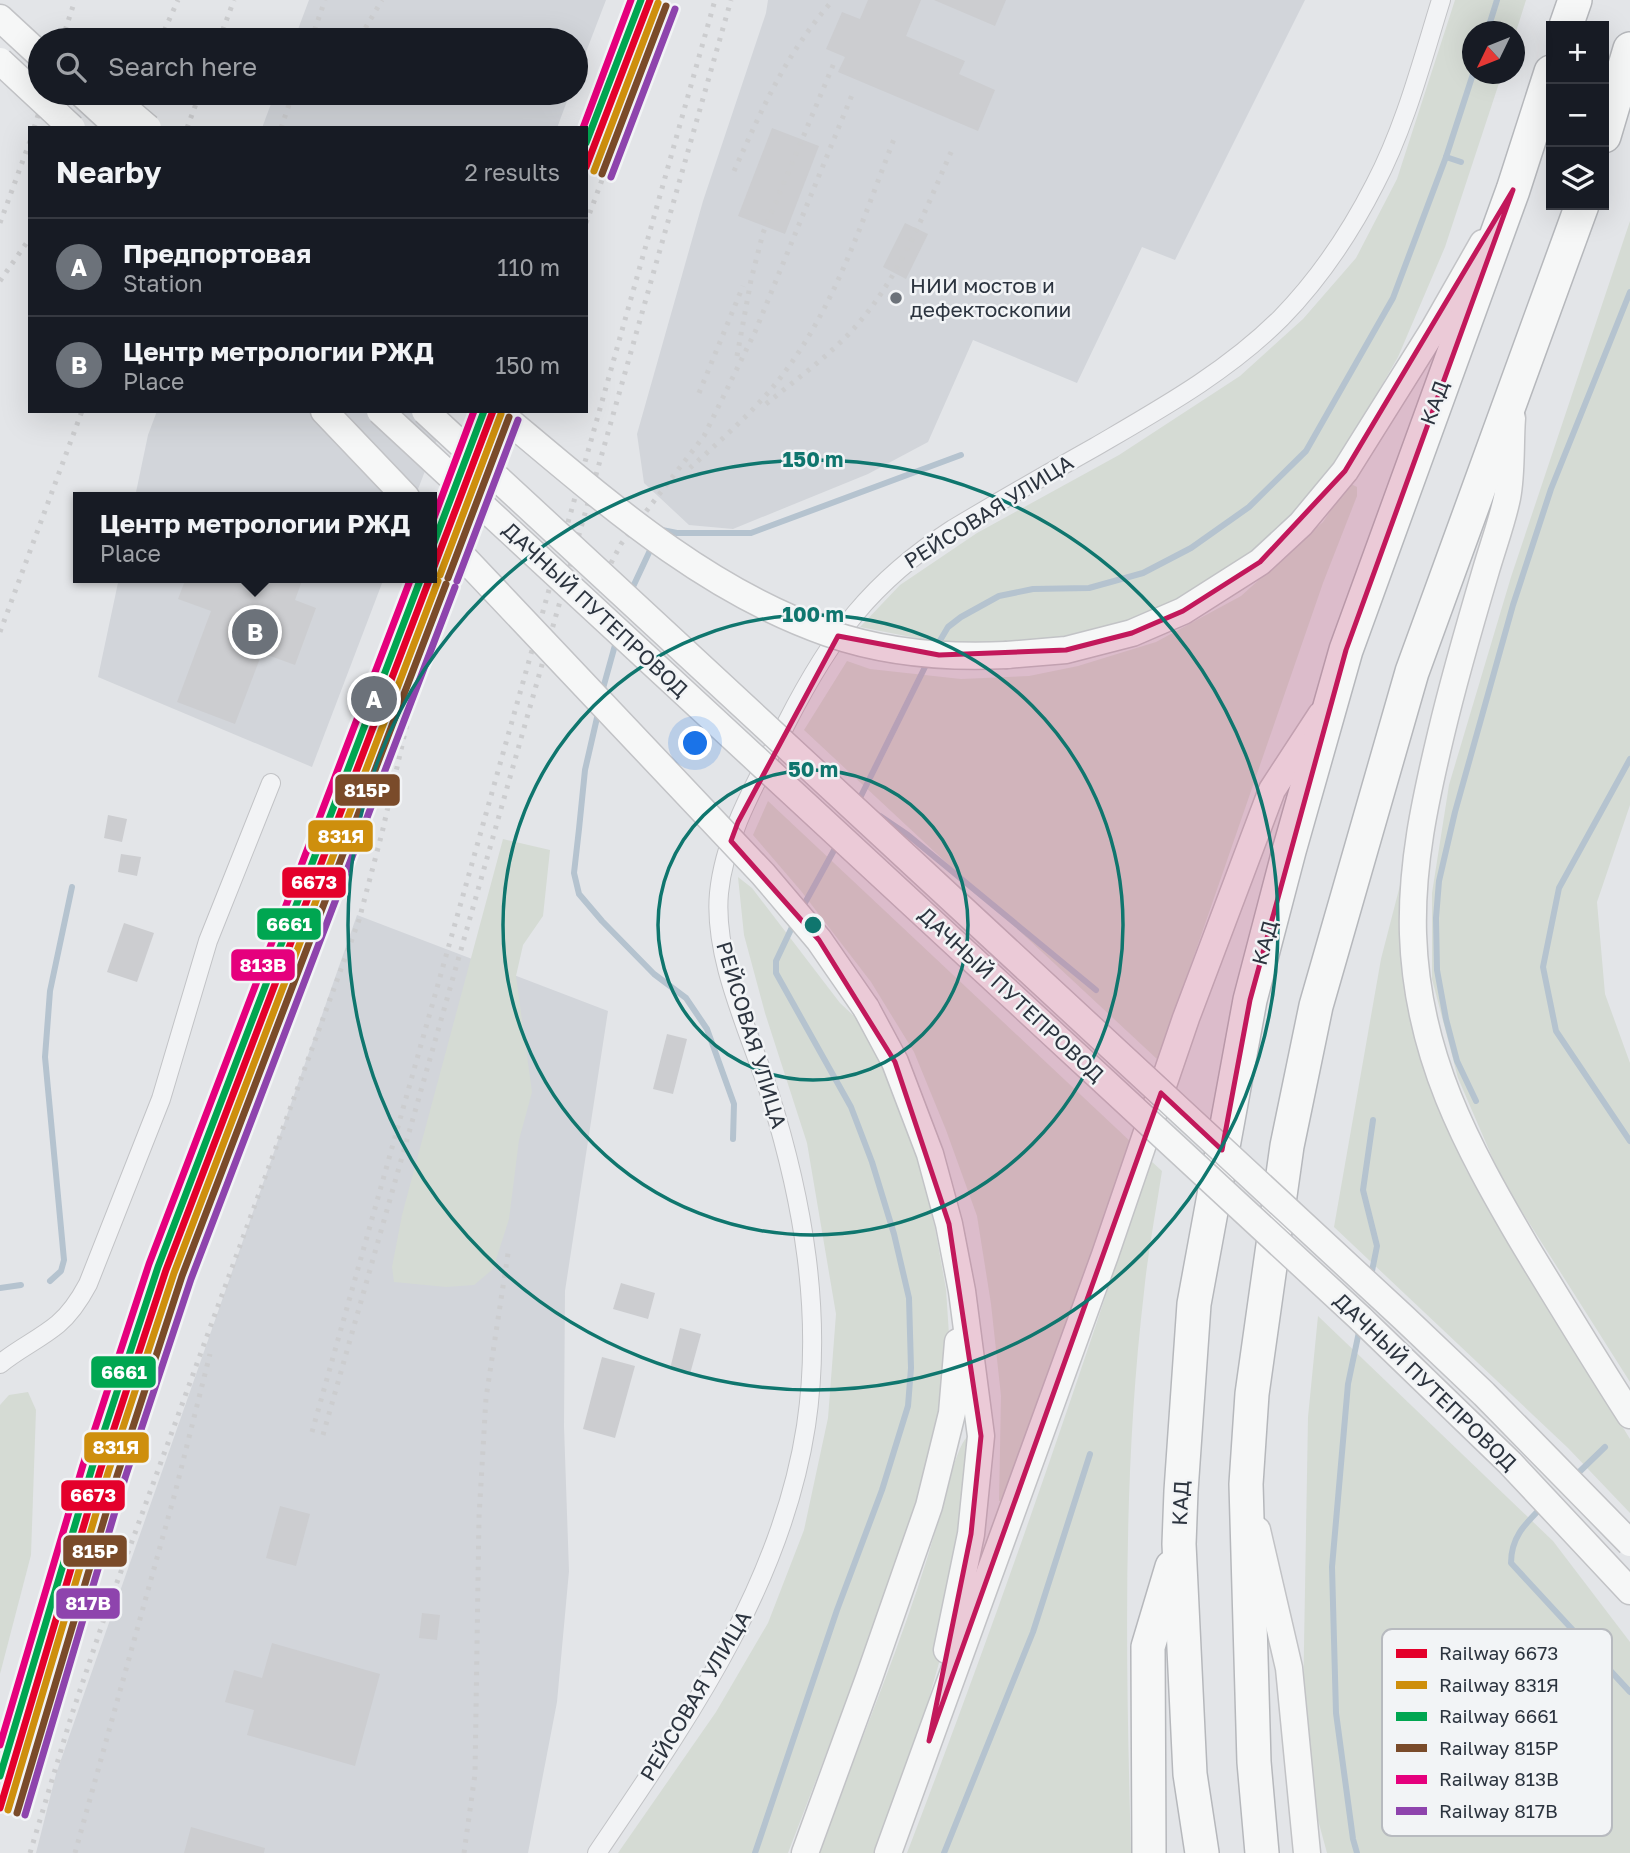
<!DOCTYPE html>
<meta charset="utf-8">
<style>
:root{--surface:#171b24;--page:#20242c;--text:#f1f3f6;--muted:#9ea1a6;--line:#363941;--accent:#6c727a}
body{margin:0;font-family:"Golos Text",sans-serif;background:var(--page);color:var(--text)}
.controls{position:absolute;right:21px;top:21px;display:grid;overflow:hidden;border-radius:0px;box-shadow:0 7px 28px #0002}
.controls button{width:63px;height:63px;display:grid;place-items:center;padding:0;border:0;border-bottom:2px solid var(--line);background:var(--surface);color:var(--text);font:35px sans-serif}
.compass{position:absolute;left:1462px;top:21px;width:63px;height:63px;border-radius:50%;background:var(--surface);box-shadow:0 7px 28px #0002;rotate:227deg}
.you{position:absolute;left:696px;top:744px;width:24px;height:24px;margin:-18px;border:5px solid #fff;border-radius:50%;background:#1a73e8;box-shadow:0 0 0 10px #1a73e833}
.badge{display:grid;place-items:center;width:46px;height:46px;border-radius:50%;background:var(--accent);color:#fff;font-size:23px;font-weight:700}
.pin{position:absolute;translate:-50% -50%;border:4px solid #fff;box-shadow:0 2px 7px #0006}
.popup{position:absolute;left:73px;top:492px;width:364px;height:91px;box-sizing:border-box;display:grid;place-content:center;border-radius:0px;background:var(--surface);filter:drop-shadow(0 2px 5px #0005);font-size:23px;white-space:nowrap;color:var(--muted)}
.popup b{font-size:26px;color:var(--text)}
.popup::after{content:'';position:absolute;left:50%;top:100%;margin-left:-14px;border:14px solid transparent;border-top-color:var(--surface)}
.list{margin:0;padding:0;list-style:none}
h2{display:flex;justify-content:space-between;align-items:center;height:91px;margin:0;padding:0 28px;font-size:30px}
h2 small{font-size:23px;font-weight:400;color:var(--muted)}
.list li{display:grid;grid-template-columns:46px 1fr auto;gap:21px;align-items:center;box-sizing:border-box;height:98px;padding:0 28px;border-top:2px solid var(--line)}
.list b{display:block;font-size:26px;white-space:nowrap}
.list p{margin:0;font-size:23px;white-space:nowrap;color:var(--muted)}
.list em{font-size:23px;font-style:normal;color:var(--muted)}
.icon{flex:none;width:38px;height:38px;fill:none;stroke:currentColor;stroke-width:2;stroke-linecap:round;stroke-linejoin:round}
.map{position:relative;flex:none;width:1630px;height:1853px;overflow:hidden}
.search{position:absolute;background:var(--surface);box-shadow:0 7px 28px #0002;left:28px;top:28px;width:560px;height:77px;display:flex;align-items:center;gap:18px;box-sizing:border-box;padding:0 24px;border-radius:38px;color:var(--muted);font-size:26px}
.panel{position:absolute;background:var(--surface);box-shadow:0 7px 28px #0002;left:28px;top:126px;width:560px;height:287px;border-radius:0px}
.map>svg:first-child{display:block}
.built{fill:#d2d5da}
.green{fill:#d5dbd4}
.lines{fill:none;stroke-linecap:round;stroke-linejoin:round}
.stream{stroke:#b5c3cf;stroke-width:6}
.building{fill:#cccdd0}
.minor-casing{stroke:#c2c3c6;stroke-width:20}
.secondary-casing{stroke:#c2c3c6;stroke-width:29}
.motorway-casing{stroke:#b6b8bc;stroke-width:36}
.minor{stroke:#f2f3f5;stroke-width:18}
.secondary{stroke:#f6f7f7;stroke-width:26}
.motorway{stroke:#f6f7f7;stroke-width:33}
.rail{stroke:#cccdcf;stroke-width:5;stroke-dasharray:3.5 7;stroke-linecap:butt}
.secondary-bridge-casing{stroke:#c2c3c6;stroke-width:29;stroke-linecap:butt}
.secondary-bridge{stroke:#f6f7f7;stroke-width:26}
.rail-1-casing{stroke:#f2f4f6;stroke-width:12}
.rail-2-casing{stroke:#f2f4f6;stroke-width:12}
.rail-3-casing{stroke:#f2f4f6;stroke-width:12}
.rail-4-casing{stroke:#f2f4f6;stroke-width:12}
.rail-5-casing{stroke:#f2f4f6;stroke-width:12}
.rail-6-casing{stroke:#f2f4f6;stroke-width:12}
.rail-1{stroke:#e4002b;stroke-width:7}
.rail-2{stroke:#ce8f0d;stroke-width:7}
.rail-3{stroke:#00a651;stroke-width:7}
.rail-4{stroke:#7a4b2a;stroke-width:7}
.rail-5{stroke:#e5007d;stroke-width:7}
.rail-6{stroke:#8e44ad;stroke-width:7}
.marked{fill:#c2185b;fill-opacity:0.2;stroke:#c2185b;stroke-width:5;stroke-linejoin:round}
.ring{fill:none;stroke:#0f766e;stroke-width:3.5}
.poi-dot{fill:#6c727a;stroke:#f2f4f6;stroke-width:2.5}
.labels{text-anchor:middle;stroke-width:5;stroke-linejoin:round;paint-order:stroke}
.poi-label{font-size:21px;fill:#2c343f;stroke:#f2f4f6;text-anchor:start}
.street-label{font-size:21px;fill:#2c343f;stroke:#f2f4f6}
.key{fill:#f2f4f6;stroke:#b7babf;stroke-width:2}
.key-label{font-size:19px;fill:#2c343f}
.centre{fill:#0f766e;stroke:#f2f4f6;stroke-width:3.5}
.ring-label{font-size:21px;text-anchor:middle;font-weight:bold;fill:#0f766e;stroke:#f2f4f6;stroke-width:5;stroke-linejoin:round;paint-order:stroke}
.line-badge{stroke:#f2f4f6;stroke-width:2.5}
.badge-label{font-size:19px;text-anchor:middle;font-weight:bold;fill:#fff}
</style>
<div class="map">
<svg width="1630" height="1853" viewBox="0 0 1630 1853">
<rect width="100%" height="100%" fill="#e3e5e8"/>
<g class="built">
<path d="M309 0H606L576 78V40H294Z"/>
<path d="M768 0H1305L1175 260 1142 247 1077 383 973 340 928 442 868 474 733 529 689 525 644 483 637 434 703 201 766 13Z"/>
<path d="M275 93H570L557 128H262Z"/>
<path d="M157 411H448L415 497H135L148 435Z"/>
<path d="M119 578H384L312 767 98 677Z"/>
<path d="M357 915 608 1011 565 1291 564 1426 569 1571 557 1702 528 1853H36L56 1774Z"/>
</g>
<g class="green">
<path d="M1455 0H1526L1515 35 1514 32H1472V74H1502L1445 247 1398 357 1351 439 1304 505 1261 547 1168 608 1095 634 1033 645 957 646 860 627 900 585 977 533 1119 455 1240 376 1303 319 1356 258 1397 179Z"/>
<path d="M1630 221V805L1597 902 1605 994 1630 1063V1382L1502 1180 1458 1078 1432 979V893L1449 785 1511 577Z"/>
<path d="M1349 483 1357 487V496L1323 583 1158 1060 804 730 847 661 870 669 961 679 1029 676 1078 666 1156 642 1241 596 1323 522Z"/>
<path d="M768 801 1132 1143 1005 1500 999 1501 1001 1396 991 1304 977 1216 946 1130 914 1052 871 982 801 891 753 835Z"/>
<path d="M503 839 550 850 543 916 523 945 516 976 532 1092 519 1140 509 1219 493 1269 474 1285 446 1287 394 1282 392 1267 402 1215Z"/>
<path d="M1405 866 1412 1019 1428 1081 1466 1170 1630 1439V1513L1568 1448 1334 1227 1381 959Z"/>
<path d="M738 877 752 888 840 1003 855 1017 885 1066 918 1155 935 1228 946 1289 951 1365 943 1423 887 1595 788 1853H618L716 1712 768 1623 804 1530 828 1418 836 1314 807 1143 765 1013 744 935Z"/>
<path d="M1150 1160 1162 1171C1156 1211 1148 1251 1144 1292 1122 1478 1126 1666 1131 1853H907C995 1624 1075 1393 1150 1160Z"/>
<path d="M1318 1316 1553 1541 1630 1642V1853H1327L1302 1761 1308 1417Z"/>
<path d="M28 1392 36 1410 31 1555 0 1674V1405L9 1395Z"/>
<path d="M967 1437 972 1439 943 1649 910 1764 877 1853H818C859 1744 906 1635 938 1522 944 1503 955 1449 967 1437Z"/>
</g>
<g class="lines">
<g class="stream">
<path d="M1487 32 1497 0"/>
<path d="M1446 157 1461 162"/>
<path d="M662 530 677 533H751L961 455"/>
<path d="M631 591 653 544"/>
<path d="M935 649 948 627 961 617 999 596 1033 589 1089 588 1143 573 1191 548 1249 507 1306 451 1393 298 1446 157 1473 74"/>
<path d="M602 692 617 638"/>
<path d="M599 709 585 770 579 829 574 873 579 894 602 921 654 974 686 998 707 1029 734 1104 733 1139"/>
<path d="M1630 759 1559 888 1543 967 1556 1031 1630 1141"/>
<path d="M858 802 928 661"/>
<path d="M880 816 908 835 1096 990"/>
<path d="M801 910 838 843"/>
<path d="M1476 1101 1457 1061 1446 1019 1437 970 1436 918 1439 881 1455 812 1513 605 1551 489 1630 292"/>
<path d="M1371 1276 1377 1246 1363 1190 1373 1120"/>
<path d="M50 1281 61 1271 64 1260 45 1057 50 991 72 887"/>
<path d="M0 1288 21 1285"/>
<path d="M1573 1478 1605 1447"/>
<path d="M1542 1507C1525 1524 1511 1537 1511 1563L1630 1692"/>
<path d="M755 1853 837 1610 882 1490 908 1406 911 1368 909 1298 894 1234 872 1162 851 1107 776 973V961L794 923"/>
<path d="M944 1853 1033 1632 1090 1454"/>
<path d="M1357 1853 1353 1839 1336 1713 1332 1567 1348 1384 1360 1327"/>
</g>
</g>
<g class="building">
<path d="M868 0H921L906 36 965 61 959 74 995 90 978 131 838 72 845 57 826 49 842 12 860 19Z"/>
<path d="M934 0H1006L995 26Z"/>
<path d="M772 128 819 146 785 234 738 216Z"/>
<path d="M905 223 928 234 906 279 883 267Z"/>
<path d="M186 578H303L295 600 316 608 295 665 262 653 235 724 177 702 211 611 178 599Z"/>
<path d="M108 815 127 819 122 842 104 838Z"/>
<path d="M121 854 141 857 137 876 118 872Z"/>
<path d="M124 923 154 933 137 982 107 972Z"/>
<path d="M667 1034 687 1039 673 1094 653 1089Z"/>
<path d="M621 1283 655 1293 648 1319 613 1309Z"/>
<path d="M680 1328 701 1334 690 1374 670 1369Z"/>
<path d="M602 1357 635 1366 615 1438 583 1429Z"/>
<path d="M280 1506 310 1514 296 1566 266 1558Z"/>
<path d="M422 1613 440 1615 437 1640 419 1638Z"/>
<path d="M272 1643 380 1674 355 1766 247 1735 254 1710 225 1702 234 1670 262 1678Z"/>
<path d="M191 1827 265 1848 264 1853H184Z"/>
</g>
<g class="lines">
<defs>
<g id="minor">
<path d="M0 1364C18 1349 40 1339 58 1324 71 1313 80 1299 88 1284L161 1099 208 941 271 783"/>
<path d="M597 1853C686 1721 781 1588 806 1426 823 1313 803 1200 769 1092 749 1031 713 957 719 893 725 832 760 776 787 722 831 636 871 582 953 529 1000 501 1047 474 1095 447 1160 409 1227 372 1281 318 1320 278 1350 233 1375 184 1405 127 1422 61 1441 0"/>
</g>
<g id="secondary">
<path d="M0 18 40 55"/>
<path d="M324 411 406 497"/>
<path d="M1512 418C1510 444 1512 473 1507 498 1502 522 1493 546 1486 570 1470 624 1454 679 1441 734 1425 801 1411 865 1413 934 1417 1055 1466 1145 1526 1247 1560 1303 1594 1359 1630 1415"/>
<path d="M1007 655 1066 650 1132 633 1183 611 1260 562 1301 524 1345 471 1434 329 1483 243"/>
<path d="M866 1008 895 1062 930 1154 949 1224 962 1291 981 1436 971 1534 947 1650"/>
<path d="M1361 1319 1510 1463 1630 1591"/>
<path d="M1257 1530 1289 1668 1307 1853"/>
<path d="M805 1853 869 1678 929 1506 952 1413 958 1342"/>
<path d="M888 1853 1105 1255 1186 1018 1272 790 1321 715"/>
</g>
<g id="motorway">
<path d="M1566 26 1575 0"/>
<path d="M1604 136 1630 49"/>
<path d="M1149 1853 1148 1647 1172 1567"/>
<path d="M1202 1853 1190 1774 1179 1544 1181 1491 1194 1304 1250 1000 1289 851 1346 650 1513 190 1551 72"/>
<path d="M1262 1853 1254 1762 1246 1484 1252 1394 1287 1146 1316 1006 1412 672 1582 205"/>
</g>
</defs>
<use href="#minor" class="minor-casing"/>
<use href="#secondary" class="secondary-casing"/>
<use href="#motorway" class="motorway-casing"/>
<use href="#minor" class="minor"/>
<use href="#secondary" class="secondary"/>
<use href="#motorway" class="motorway"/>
<g class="rail">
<path d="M360 37 382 0"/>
<path d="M62 40 75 0"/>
<path d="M160 40 178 0"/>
<path d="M219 40 234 0"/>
<path d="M311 40 325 0"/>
<path d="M34 128 45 93"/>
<path d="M106 128 129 93"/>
<path d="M187 128 200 93"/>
<path d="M281 128 293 93"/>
<path d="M734 171C764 105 785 55 833 0"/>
<path d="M0 223 30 141"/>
<path d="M586 223 669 0"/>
<path d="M0 281 30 238"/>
<path d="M737 356 751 280 763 233 834 63"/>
<path d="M699 393 743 286"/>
<path d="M766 404C799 377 835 352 862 319 903 270 926 208 952 150"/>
<path d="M690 468C722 439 758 408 784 373 836 304 863 219 894 139"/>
<path d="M601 593 610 565 621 544 704 436 755 332 854 90"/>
<path d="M0 632 82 411"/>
<path d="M435 634 516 411"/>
<path d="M312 1432 715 0"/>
<path d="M323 1435 731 0"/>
<path d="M30 1853 71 1717 108 1607 359 920 382 833 411 706"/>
<path d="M75 1853 175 1493 210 1354"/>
<path d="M464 1853 475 1774 479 1517 486 1398 509 1247"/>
</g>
<defs>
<g id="secondary-bridge">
<path d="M0 61 72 128"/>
<path d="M81 93 119 128"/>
<path d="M107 93 148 128"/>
<path d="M380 411 1361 1319"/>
<path d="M425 411 1404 1318 1484 1394 1630 1543"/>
<path d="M497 411C598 495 701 589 828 633 885 653 947 658 1007 655"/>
<path d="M432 524 763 874 819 940 866 1008"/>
</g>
</defs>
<use href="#secondary-bridge" class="secondary-bridge-casing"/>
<use href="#secondary-bridge" class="secondary-bridge"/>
<defs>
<g id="rail-1">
<path d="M586 167 650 0"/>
<path d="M432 572 493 411"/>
<path d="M0 1808 100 1471 166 1270 430 578"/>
</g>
<g id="rail-2">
<path d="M594 171 658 3"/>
<path d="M440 575 501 414"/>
<path d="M8 1810 108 1473 174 1273 438 581"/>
</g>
<g id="rail-3">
<path d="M586 143 641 0"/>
<path d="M432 548 484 411"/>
<path d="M0 1776 92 1468 158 1267 421 578"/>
</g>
<g id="rail-4">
<path d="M602 174 666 6"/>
<path d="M448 578 509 417"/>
<path d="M17 1813 117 1476 182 1276 446 584"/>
</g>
<g id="rail-5">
<path d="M583 128 631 0"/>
<path d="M432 523 474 411"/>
<path d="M0 1745 83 1465 149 1264 411 578"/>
</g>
<g id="rail-6">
<path d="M611 177 675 9"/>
<path d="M457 581 518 420"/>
<path d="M25 1815 125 1478 191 1279 455 587"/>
</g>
</defs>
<use href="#rail-1" class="rail-1-casing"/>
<use href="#rail-2" class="rail-2-casing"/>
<use href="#rail-3" class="rail-3-casing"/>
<use href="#rail-4" class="rail-4-casing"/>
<use href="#rail-5" class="rail-5-casing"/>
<use href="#rail-6" class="rail-6-casing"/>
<use href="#rail-1" class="rail-1"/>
<use href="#rail-2" class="rail-2"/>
<use href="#rail-3" class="rail-3"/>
<use href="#rail-4" class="rail-4"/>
<use href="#rail-5" class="rail-5"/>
<use href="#rail-6" class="rail-6"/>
</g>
<path class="marked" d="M1513 190 1346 650 1250 1000 1222 1150 1161 1093 929 1741 971 1534 981 1436 949 1224 895 1062 819 940 731 841 738 822 838 636 939 655 1066 650 1132 633 1183 611 1260 562 1345 471Z"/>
<g class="ring">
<circle cx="813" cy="925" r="155"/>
<circle cx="813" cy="925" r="310"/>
<circle cx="813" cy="925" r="465"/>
</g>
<circle class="poi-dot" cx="896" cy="298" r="7"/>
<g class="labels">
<g class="poi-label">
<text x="910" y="293">НИИ мостов и<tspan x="910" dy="24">дефектоскопии</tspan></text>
</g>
<g class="street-label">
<text transform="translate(1435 403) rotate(-70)" y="7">КАД</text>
<text transform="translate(989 512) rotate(-32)" y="7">РЕЙСОВАЯ УЛИЦА</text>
<text transform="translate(595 610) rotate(43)" y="7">ДАЧНЫЙ ПУТЕПРОВОД</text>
<text transform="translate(1265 943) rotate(-75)" y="7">КАД</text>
<text transform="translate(1011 995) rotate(43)" y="7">ДАЧНЫЙ ПУТЕПРОВОД</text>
<text transform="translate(751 1035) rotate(73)" y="7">РЕЙСОВАЯ УЛИЦА</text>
<text transform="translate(1425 1382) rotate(44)" y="7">ДАЧНЫЙ ПУТЕПРОВОД</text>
<text transform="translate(1181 1503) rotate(-87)" y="7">КАД</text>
<text transform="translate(696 1696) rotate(-59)" y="7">РЕЙСОВАЯ УЛИЦА</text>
</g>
</g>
<rect x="1382" y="1629" width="230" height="207" rx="10" class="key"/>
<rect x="1396" y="1649" width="31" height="9" fill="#e4002b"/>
<rect x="1396" y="1681" width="31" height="8" fill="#ce8f0d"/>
<rect x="1396" y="1712" width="31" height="9" fill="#00a651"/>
<rect x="1396" y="1744" width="31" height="8" fill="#7a4b2a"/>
<rect x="1396" y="1775" width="31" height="9" fill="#e5007d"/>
<rect x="1396" y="1807" width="31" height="8" fill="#8e44ad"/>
<g class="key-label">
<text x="1439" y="1660">Railway 6673</text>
<text x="1439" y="1692">Railway 831Я</text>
<text x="1439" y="1723">Railway 6661</text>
<text x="1439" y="1755">Railway 815Р</text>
<text x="1439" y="1786">Railway 813В</text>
<text x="1439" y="1818">Railway 817В</text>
</g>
<circle cx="813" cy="925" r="10" class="centre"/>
<g class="ring-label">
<text x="813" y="467">150 m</text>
<text x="813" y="622">100 m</text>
<text x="813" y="777">50 m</text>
</g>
<g class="line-badge">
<rect x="334" y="773" width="67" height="34" rx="7" fill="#7a4b2a"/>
<rect x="307" y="819" width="67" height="34" rx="7" fill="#ce8f0d"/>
<rect x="281" y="866" width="66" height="33" rx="7" fill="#e4002b"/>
<rect x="256" y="907" width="66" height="34" rx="7" fill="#00a651"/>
<rect x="230" y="948" width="66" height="34" rx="7" fill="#e5007d"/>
<rect x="90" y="1355" width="67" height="34" rx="7" fill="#00a651"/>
<rect x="83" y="1431" width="67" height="33" rx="7" fill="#ce8f0d"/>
<rect x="60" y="1479" width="66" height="33" rx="7" fill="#e4002b"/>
<rect x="62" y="1534" width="66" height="34" rx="7" fill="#7a4b2a"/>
<rect x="55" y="1587" width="66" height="33" rx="7" fill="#8e44ad"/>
</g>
<g class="badge-label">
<text x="367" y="797">815Р</text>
<text x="341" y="843">831Я</text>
<text x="314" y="889">6673</text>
<text x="289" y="931">6661</text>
<text x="263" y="972">813В</text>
<text x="124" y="1379">6661</text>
<text x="116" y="1454">831Я</text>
<text x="93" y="1502">6673</text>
<text x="95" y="1558">815Р</text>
<text x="88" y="1610">817В</text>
</g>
</svg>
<div class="controls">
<button>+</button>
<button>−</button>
<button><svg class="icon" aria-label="layers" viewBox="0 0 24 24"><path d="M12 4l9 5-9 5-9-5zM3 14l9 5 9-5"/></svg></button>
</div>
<svg class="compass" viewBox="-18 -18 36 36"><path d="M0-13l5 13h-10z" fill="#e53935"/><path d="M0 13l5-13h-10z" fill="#9ea1a6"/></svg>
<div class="you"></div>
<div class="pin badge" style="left:374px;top:699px">A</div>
<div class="pin badge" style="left:255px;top:632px">B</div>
<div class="popup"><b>Центр метрологии РЖД</b>Place</div>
<div class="search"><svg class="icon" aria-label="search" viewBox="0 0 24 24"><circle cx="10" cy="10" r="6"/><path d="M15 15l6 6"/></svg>Search here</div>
<section class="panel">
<h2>Nearby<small>2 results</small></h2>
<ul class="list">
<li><span class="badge">A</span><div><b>Предпортовая</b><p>Station</p></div><em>110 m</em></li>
<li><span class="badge">B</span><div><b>Центр метрологии РЖД</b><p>Place</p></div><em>150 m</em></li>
</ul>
</section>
</div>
